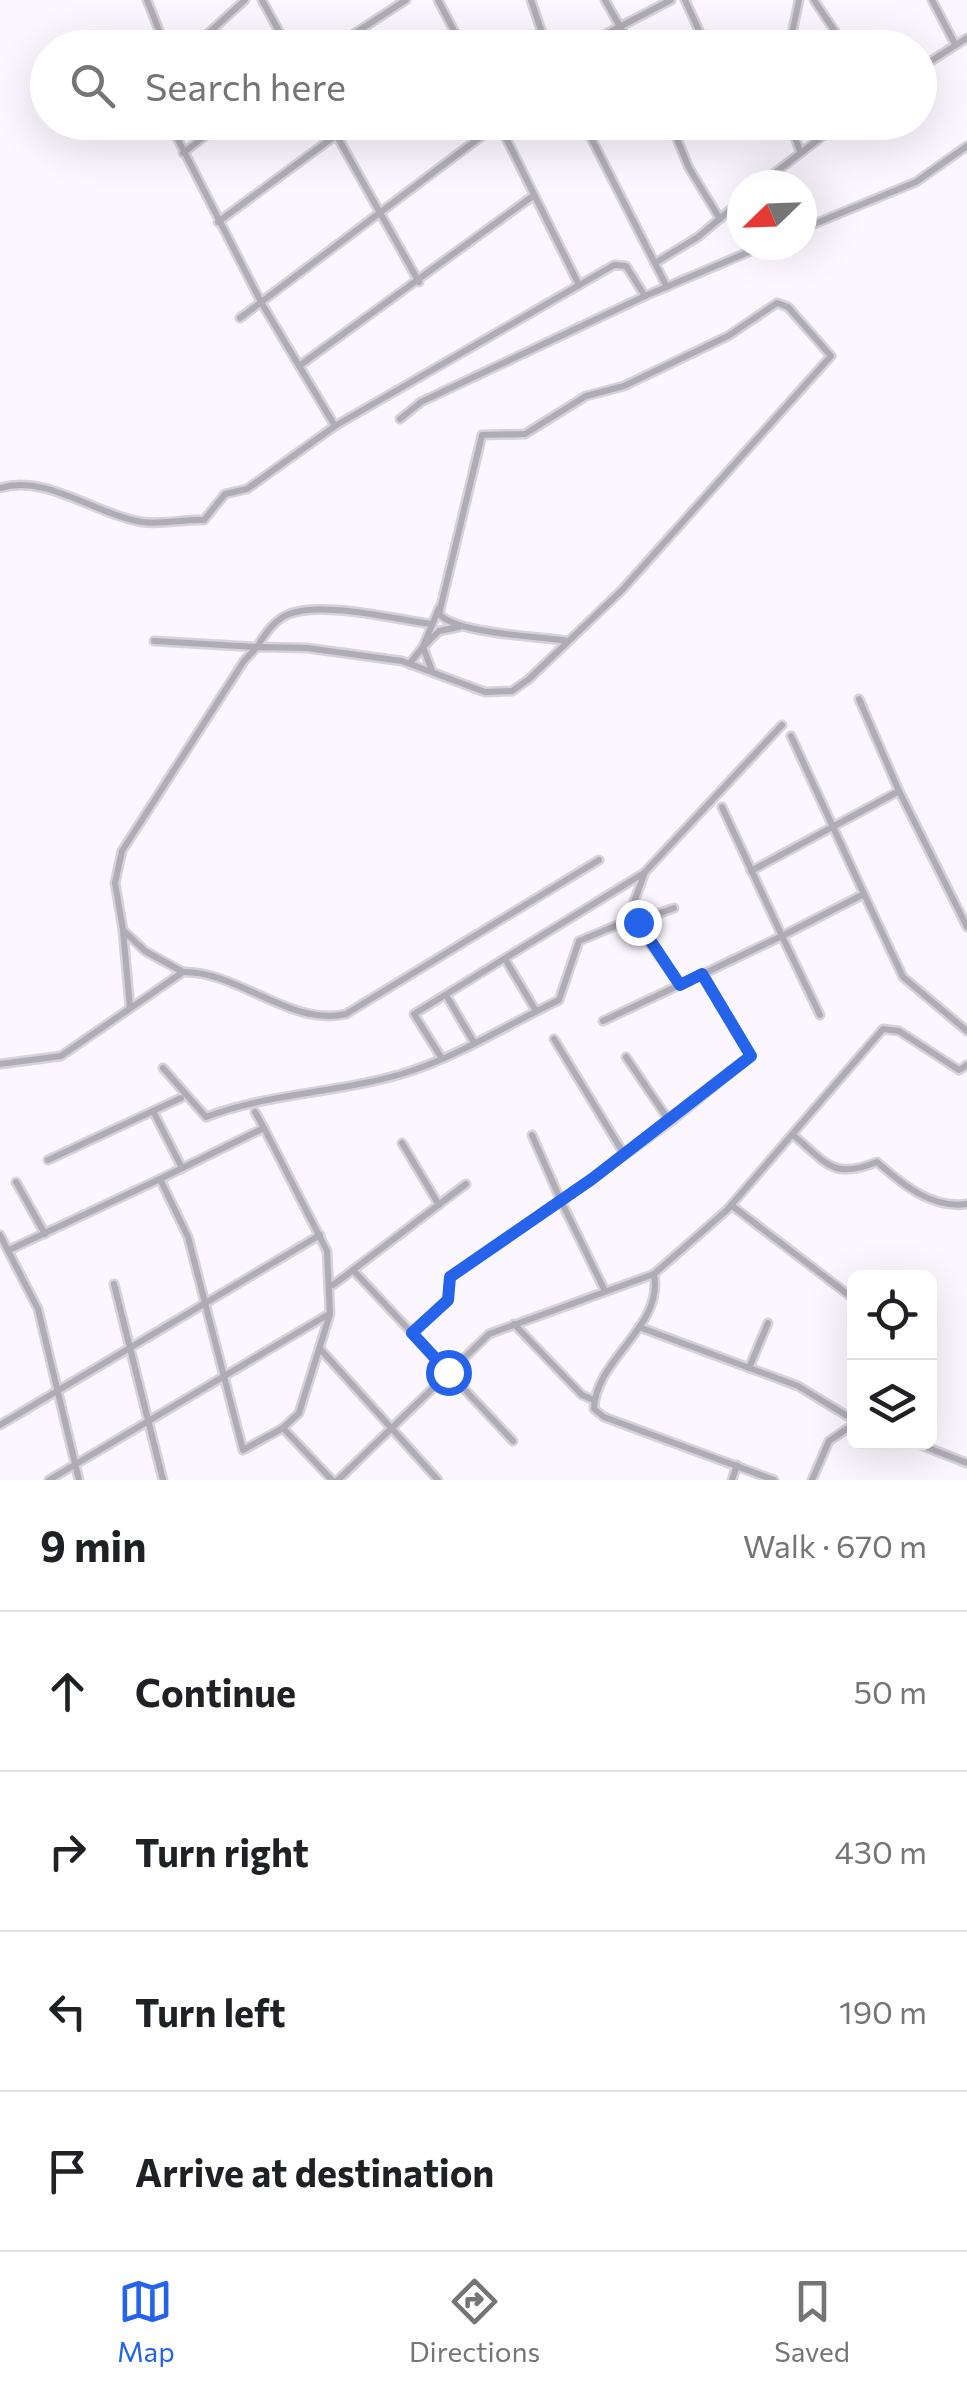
<!DOCTYPE html>
<meta charset="utf-8">
<style>
:root{--surface:#fff;--page:#f2f2f2;--text:#202124;--muted:#757577;--line:#e0e0e0;--accent:#2563eb}
body{margin:0;font-family:Commissioner,sans-serif;background:var(--page);color:var(--text)}
.controls{position:absolute;right:30px;bottom:30px;display:grid;overflow:hidden;border-radius:15px;box-shadow:0 10px 40px #0002}
.controls button{width:90px;height:90px;display:grid;place-items:center;padding:0;border:0;border-bottom:2px solid var(--line);background:var(--surface);color:var(--text);font:50px sans-serif}
.compass{position:absolute;left:727px;top:170px;width:90px;height:90px;border-radius:50%;background:var(--surface);box-shadow:0 10px 40px #0002;rotate:247deg}
.stop{position:absolute;width:30px;height:30px;margin:-22px;border:8px solid #2563eb;border-radius:50%;background:#fff}
.stop.end{background:#2563eb;border-color:#fff;box-shadow:0 2px 10px #0008}
.list{margin:0;padding:0;list-style:none}
h2{display:flex;justify-content:space-between;align-items:center;height:130px;margin:0;padding:0 40px;font-size:42px}
h2 small{font-size:32px;font-weight:400;color:var(--muted)}
.list li{display:grid;grid-template-columns:65px 1fr auto;gap:30px;align-items:center;box-sizing:border-box;height:160px;padding:0 40px;border-top:2px solid var(--line)}
.list b{display:block;font-size:38px;white-space:nowrap}
.list em{font-size:32px;font-style:normal;color:var(--muted)}
.icon{flex:none;width:55px;height:55px;fill:none;stroke:currentColor;stroke-width:2;stroke-linecap:round;stroke-linejoin:round}
.map{position:relative;flex:none;width:967px;height:1480px;overflow:hidden}
.search{position:absolute;background:var(--surface);box-shadow:0 10px 40px #0002;left:30px;right:30px;top:30px;height:110px;display:flex;align-items:center;gap:25px;box-sizing:border-box;padding:0 35px;border-radius:55px;color:var(--muted);font-size:38px}
.sheet{height:770px;background:var(--surface)}
nav{display:flex;justify-content:space-around;align-items:center;box-sizing:border-box;height:140px;border-top:2px solid var(--line);background:var(--surface);font-size:28px;color:var(--muted)}
nav a{display:grid;justify-items:center;gap:5px}
nav .on{color:var(--accent)}
.map>svg:first-child{display:block}
.lines{fill:none;stroke-linecap:round;stroke-linejoin:round}
.minor-casing{stroke:#d7d2d9;stroke-width:11}
.minor{stroke:#aeacb5;stroke-width:6}
.route{stroke:#2563eb;stroke-width:12}
</style>
<div class="map">
<svg width="967" height="1480" viewBox="0 0 967 1480">
<rect width="100%" height="100%" fill="#fcf7fe"/>
<g class="lines">
<defs>
<g id="minor">
<path d="M147 0 166 48"/>
<path d="M262 0 288 48"/>
<path d="M438 0 463 48"/>
<path d="M531 0 547 48"/>
<path d="M605 0 632 48"/>
<path d="M685 0 707 48"/>
<path d="M814 0 846 48"/>
<path d="M932 0 955 44"/>
<path d="M192 48 245 0"/>
<path d="M332 48 406 0"/>
<path d="M579 48 671 0"/>
<path d="M789 48 799 0"/>
<path d="M920 68 967 38"/>
<path d="M169 122 261 302 335 426"/>
<path d="M329 122 419 282"/>
<path d="M583 122 667 287"/>
<path d="M670 122 689 168 720 219"/>
<path d="M789 122 800 151"/>
<path d="M499 124 579 285"/>
<path d="M183 153 223 122"/>
<path d="M759 185 841 122"/>
<path d="M218 222 354 122"/>
<path d="M802 229 916 182 967 146"/>
<path d="M655 263 698 237 742 200"/>
<path d="M240 318 499 123"/>
<path d="M299 366 533 196"/>
<path d="M400 419 421 402 645 296 765 245"/>
<path d="M0 488C47 474 94 514 142 522 162 525 184 519 204 520L225 494 247 489 335 426 614 265 626 266 645 296"/>
<path d="M154 641 257 647C265 634 274 620 289 614 321 601 394 619 431 624"/>
<path d="M410 663 423 647 439 608"/>
<path d="M432 671 423 647 439 631 459 627"/>
<path d="M791 736 864 894"/>
<path d="M899 791 967 927"/>
<path d="M722 807 782 936 864 894 903 977 967 1031"/>
<path d="M751 871 899 791 859 699"/>
<path d="M674 908 638 921V927L680 985"/>
<path d="M123 931 130 1007"/>
<path d="M505 959 536 1011"/>
<path d="M183 972C238 971 291 1027 346 1014L599 860"/>
<path d="M446 995 473 1041"/>
<path d="M603 1021 703 974"/>
<path d="M554 1039 624 1154"/>
<path d="M441 1057 414 1014 644 873"/>
<path d="M626 1057 670 1122"/>
<path d="M0 1064 61 1056 183 972 145 951 123 930 115 883 122 851 244 661 257 647 307 648 402 661 485 692 512 691 529 679 622 590 831 356 788 307 777 303 728 336 624 386 586 396 525 434 482 435 439 614C457 634 538 636 568 641"/>
<path d="M163 1068 206 1117C272 1092 344 1093 411 1071 462 1054 511 1023 559 1000L579 941 627 921 645 872 782 725"/>
<path d="M153 1111 181 1098"/>
<path d="M255 1112 264 1128"/>
<path d="M264 1128 327 1251 330 1314 299 1413 283 1428 243 1450 188 1237 160 1179Z"/>
<path d="M532 1135 561 1201 673 1120 751 1056 703 974 782 936 820 1015"/>
<path d="M793 1135C827 1163 832 1180 877 1162 903 1185 932 1209 967 1204"/>
<path d="M402 1143 439 1205"/>
<path d="M48 1160 153 1111 182 1168"/>
<path d="M16 1182 45 1234"/>
<path d="M466 1184 353 1270 513 1441"/>
<path d="M731 1205 854 1299"/>
<path d="M0 1235 38 1309 79 1480"/>
<path d="M9 1250 160 1179"/>
<path d="M654 1274C664 1327 595 1359 594 1409L604 1417 774 1480"/>
<path d="M114 1284 163 1480"/>
<path d="M333 1285 353 1270"/>
<path d="M514 1324 582 1395 594 1400"/>
<path d="M639 1327 798 1386 854 1420"/>
<path d="M411 1333 448 1300 450 1277 561 1201 604 1289"/>
<path d="M322 1351 438 1480"/>
<path d="M749 1368 768 1323"/>
<path d="M0 1425 320 1235"/>
<path d="M283 1428 332 1480"/>
<path d="M913 1442 967 1463"/>
<path d="M49 1480 329 1314"/>
<path d="M338 1480 489 1334 654 1274 727 1210 883 1029 899 1031 959 1070 967 1065"/>
<path d="M732 1480 737 1465"/>
<path d="M812 1480 829 1441 854 1424"/>
</g>
</defs>
<use href="#minor" class="minor-casing"/>
<use href="#minor" class="minor"/>
</g>
<g class="lines">
<path class="route" d="M448 1372 412 1333 448 1300 450 1277 592 1179 751 1056 702 974 680 985 638 922"/>
</g>
</svg>
<div class="controls">
<button><svg class="icon" aria-label="locate" viewBox="0 0 24 24"><circle cx="12" cy="12" r="6"/><path d="M12 2v4M12 18v4M2 12h4M18 12h4"/></svg></button>
<button><svg class="icon" aria-label="layers" viewBox="0 0 24 24"><path d="M12 4l9 5-9 5-9-5zM3 14l9 5 9-5"/></svg></button>
</div>
<svg class="compass" viewBox="-18 -18 36 36"><path d="M0-13l5 13h-10z" fill="#e53935"/><path d="M0 13l5-13h-10z" fill="#757577"/></svg>
<div class="stop" style="left:448px;top:1372px"></div>
<div class="stop end" style="left:638px;top:922px"></div>
<div class="search"><svg class="icon" aria-label="search" viewBox="0 0 24 24"><circle cx="10" cy="10" r="6"/><path d="M15 15l6 6"/></svg>Search here</div>
</div>
<section class="sheet">
<h2>9 min<small>Walk · 670 m</small></h2>
<ul class="list">
<li><svg class="icon" aria-label="ahead" viewBox="0 0 24 24"><path d="M12 20V5M6 11l6-6 6 6"/></svg><div><b>Continue</b></div><em>50 m</em></li>
<li><svg class="icon" aria-label="right" viewBox="0 0 24 24"><path d="M7 20v-9h11M14 6l5 5-5 5"/></svg><div><b>Turn right</b></div><em>430 m</em></li>
<li><svg class="icon" aria-label="left" viewBox="0 0 24 24"><path d="M17 20v-9H6M10 6l-5 5 5 5"/></svg><div><b>Turn left</b></div><em>190 m</em></li>
<li><svg class="icon" aria-label="arrive" viewBox="0 0 24 24"><path d="M6 21V4h12l-3 4 3 4H6"/></svg><div><b>Arrive at destination</b></div></li>
</ul>
</section>
<nav>
<a class="on"><svg class="icon" aria-label="map" viewBox="0 0 24 24"><path d="M3 6l6-2 6 2 6-2v14l-6 2-6-2-6 2zM9 4v14M15 6v14"/></svg>Map</a>
<a><svg class="icon" aria-label="directions" viewBox="0 0 24 24"><path d="M12 3l9 9-9 9-9-9zM9 14v-3h6M13 9l2 2-2 2"/></svg>Directions</a>
<a><svg class="icon" aria-label="saved" viewBox="0 0 24 24"><path d="M7 4h10v16l-5-4-5 4z"/></svg>Saved</a>
</nav>
